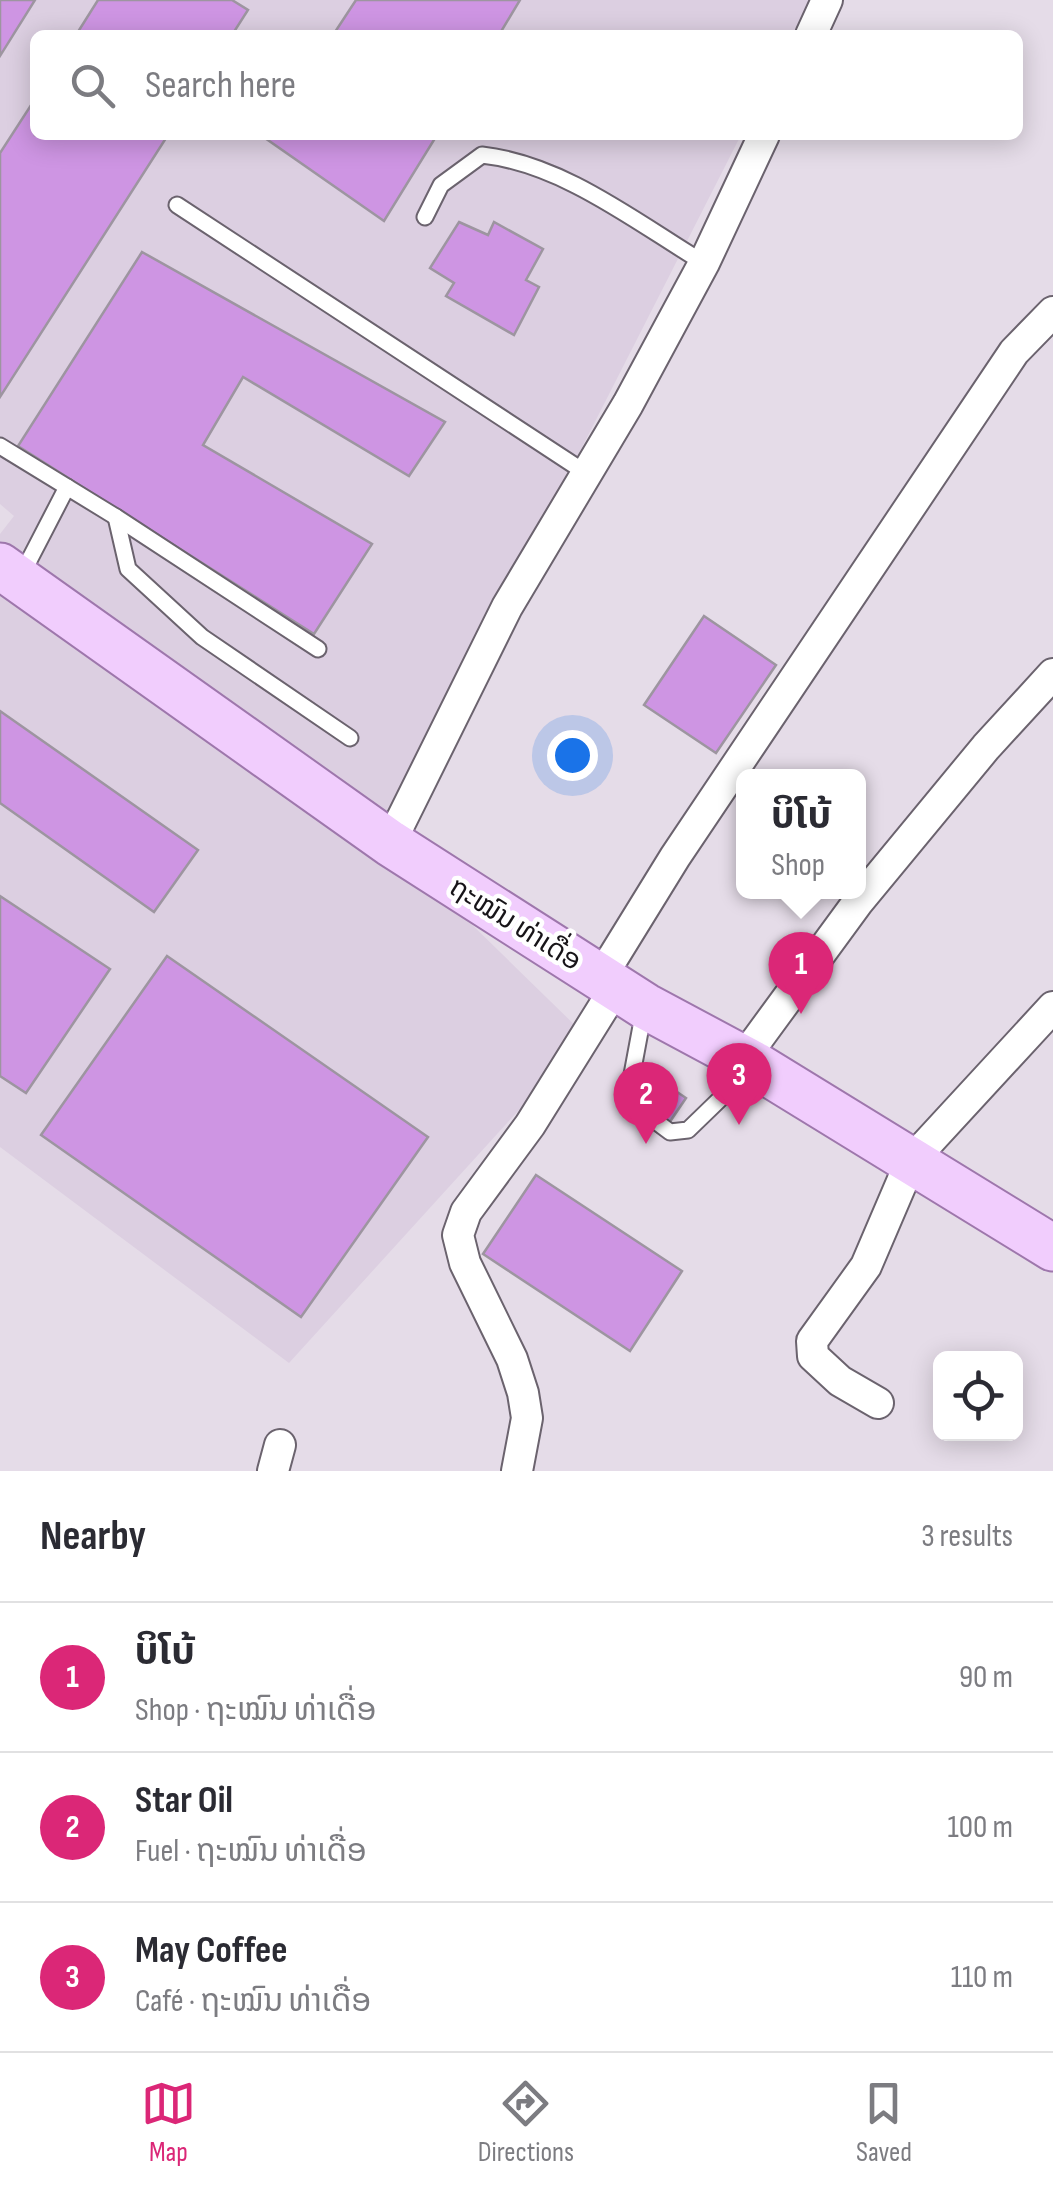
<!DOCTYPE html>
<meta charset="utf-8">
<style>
:root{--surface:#fff;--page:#f7f7f7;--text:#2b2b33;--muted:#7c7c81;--line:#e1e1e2;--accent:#db2777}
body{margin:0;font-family:"Sofia Sans Condensed","Noto Sans Lao",sans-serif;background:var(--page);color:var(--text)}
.controls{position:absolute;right:30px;bottom:30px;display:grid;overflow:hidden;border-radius:15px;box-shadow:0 5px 25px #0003}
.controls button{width:90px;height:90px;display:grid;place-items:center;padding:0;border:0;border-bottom:2px solid var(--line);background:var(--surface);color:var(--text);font:50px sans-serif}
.you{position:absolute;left:572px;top:755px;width:35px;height:35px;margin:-25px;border:8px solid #fff;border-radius:50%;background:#1a73e8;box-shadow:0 0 0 15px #1a73e833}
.badge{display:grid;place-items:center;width:65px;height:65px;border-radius:50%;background:var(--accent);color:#fff;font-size:32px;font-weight:700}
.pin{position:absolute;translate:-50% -82px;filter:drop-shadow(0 2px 5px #0008)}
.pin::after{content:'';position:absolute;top:52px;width:35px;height:30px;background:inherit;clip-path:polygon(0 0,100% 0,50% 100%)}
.popup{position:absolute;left:736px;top:769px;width:130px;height:130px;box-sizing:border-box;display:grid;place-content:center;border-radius:15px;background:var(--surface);filter:drop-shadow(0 2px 8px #0005);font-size:32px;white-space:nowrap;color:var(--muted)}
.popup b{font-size:38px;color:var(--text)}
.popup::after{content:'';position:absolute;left:50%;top:100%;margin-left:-20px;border:20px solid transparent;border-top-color:var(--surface)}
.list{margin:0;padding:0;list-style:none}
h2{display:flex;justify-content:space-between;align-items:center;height:130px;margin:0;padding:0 40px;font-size:42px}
h2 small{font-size:32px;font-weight:400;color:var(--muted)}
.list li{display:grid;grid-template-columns:65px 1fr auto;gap:30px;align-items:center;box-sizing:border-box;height:150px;padding:0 40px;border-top:2px solid var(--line)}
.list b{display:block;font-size:38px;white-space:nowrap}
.list p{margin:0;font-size:32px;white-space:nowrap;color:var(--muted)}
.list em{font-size:32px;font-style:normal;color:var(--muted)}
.icon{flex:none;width:55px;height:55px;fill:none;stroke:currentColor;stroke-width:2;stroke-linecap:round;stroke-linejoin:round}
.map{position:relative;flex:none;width:1053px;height:1471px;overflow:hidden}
.search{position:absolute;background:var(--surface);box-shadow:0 5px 25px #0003;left:30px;right:30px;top:30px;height:110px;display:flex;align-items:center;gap:25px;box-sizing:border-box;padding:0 35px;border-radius:15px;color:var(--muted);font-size:38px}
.sheet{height:580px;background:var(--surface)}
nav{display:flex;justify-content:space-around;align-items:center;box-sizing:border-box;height:140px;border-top:2px solid var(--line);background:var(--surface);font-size:28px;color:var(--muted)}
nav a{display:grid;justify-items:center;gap:5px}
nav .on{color:var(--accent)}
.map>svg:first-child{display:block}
.built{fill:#dccfe1}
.building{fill:#ce95e3;stroke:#9d95a0;stroke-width:2.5}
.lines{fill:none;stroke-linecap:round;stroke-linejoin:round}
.service-casing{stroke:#6b636e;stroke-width:19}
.minor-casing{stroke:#6b636e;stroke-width:34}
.primary-casing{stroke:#9e77ac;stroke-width:49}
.service{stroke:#fff;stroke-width:15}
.minor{stroke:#fff;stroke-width:30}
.primary{stroke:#f1cdfd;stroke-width:45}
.labels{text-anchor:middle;stroke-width:9;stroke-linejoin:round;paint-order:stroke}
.street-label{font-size:28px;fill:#171418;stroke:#fff}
</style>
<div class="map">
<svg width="1053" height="1471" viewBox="0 0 1053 1471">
<rect width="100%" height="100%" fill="#e5dce8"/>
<path class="built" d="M0 0H810L792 35H35V135H741L383 838 586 1036 289 1363 0 1147V534L14 516 0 504Z"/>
<g class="building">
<path d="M0 0H35L0 56Z"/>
<path d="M98 0H232L248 10 232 35H76Z"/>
<path d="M356 0H520L499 35H333Z"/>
<path d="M35 99V135H168L0 397V153Z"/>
<path d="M268 135H437L384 221 265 138Z"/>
<path d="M459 222 488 235 494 222 543 249 526 280 539 287 514 335 446 296 454 283 430 268Z"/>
<path d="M142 252 445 422 409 476 243 377 203 445 372 544 314 634 18 446Z"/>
<path d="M704 616 776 665 716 753 644 705Z"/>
<path d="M0 711 198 850 154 912 0 803Z"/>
<path d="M0 896 110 969 26 1093 0 1076Z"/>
<path d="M167 956 428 1137 301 1317 41 1135Z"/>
<path d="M655 1077 686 1098 661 1135 630 1114Z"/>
<path d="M536 1175 682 1271 630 1351 483 1254Z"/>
</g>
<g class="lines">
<defs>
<g id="service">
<path d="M177 205 586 473"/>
<path d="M425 217 441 185 482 155C563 164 636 222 704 263"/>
<path d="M0 446 116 517 318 649"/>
<path d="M116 517 128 569 202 637 350 738"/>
<path d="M21 576 67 487"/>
<path d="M644 1010 628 1096 630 1102 670 1132 688 1130 751 1069"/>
</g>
<g id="minor">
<path d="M811 35 827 0"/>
<path d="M390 843 507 607 628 404 704 263 764 135"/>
<path d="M601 977 675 857 1014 352 1053 312"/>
<path d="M743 1059 858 902 986 747 1053 674"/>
<path d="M878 1403 840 1381 813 1356 812 1341 866 1266 911 1161 1053 1007"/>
<path d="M273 1471 280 1445"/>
<path d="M517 1471 527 1418 523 1393 512 1359 465 1263 458 1235 466 1212 530 1125 616 987"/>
</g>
<path id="primary" d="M0 566 390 843 645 1006 755 1065 1053 1248"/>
</defs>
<use href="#service" class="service-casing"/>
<use href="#minor" class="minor-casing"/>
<use href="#primary" class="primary-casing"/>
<use href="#service" class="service"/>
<use href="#minor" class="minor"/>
<use href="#primary" class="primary"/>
</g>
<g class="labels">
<g class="street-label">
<text transform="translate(516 923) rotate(32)" y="10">ຖະໝົນ ທ່າເດື່ອ</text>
</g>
</g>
</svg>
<div class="controls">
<button><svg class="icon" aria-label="locate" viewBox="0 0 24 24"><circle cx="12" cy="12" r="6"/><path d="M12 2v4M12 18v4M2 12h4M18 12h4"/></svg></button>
</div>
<div class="you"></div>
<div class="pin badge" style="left:801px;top:1014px">1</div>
<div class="popup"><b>ບິໂບ້</b>Shop</div>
<div class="pin badge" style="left:646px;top:1144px">2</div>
<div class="pin badge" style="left:739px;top:1125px">3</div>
<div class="search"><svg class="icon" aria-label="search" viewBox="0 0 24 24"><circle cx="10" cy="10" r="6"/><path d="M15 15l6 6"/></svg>Search here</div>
</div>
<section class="sheet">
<h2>Nearby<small>3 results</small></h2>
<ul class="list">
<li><span class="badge">1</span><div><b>ບິໂບ້</b><p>Shop · ຖະໝົນ ທ່າເດື່ອ</p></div><em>90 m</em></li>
<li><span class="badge">2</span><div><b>Star Oil</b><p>Fuel · ຖະໝົນ ທ່າເດື່ອ</p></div><em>100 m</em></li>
<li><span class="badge">3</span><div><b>May Coffee</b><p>Café · ຖະໝົນ ທ່າເດື່ອ</p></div><em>110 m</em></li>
</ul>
</section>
<nav>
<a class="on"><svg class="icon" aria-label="map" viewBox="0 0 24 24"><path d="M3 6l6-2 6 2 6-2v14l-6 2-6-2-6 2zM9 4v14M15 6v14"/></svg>Map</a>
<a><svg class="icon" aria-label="directions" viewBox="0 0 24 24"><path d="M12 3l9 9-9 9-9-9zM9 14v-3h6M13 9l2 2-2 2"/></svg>Directions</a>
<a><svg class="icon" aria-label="saved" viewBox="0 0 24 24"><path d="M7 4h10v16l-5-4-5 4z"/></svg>Saved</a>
</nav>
